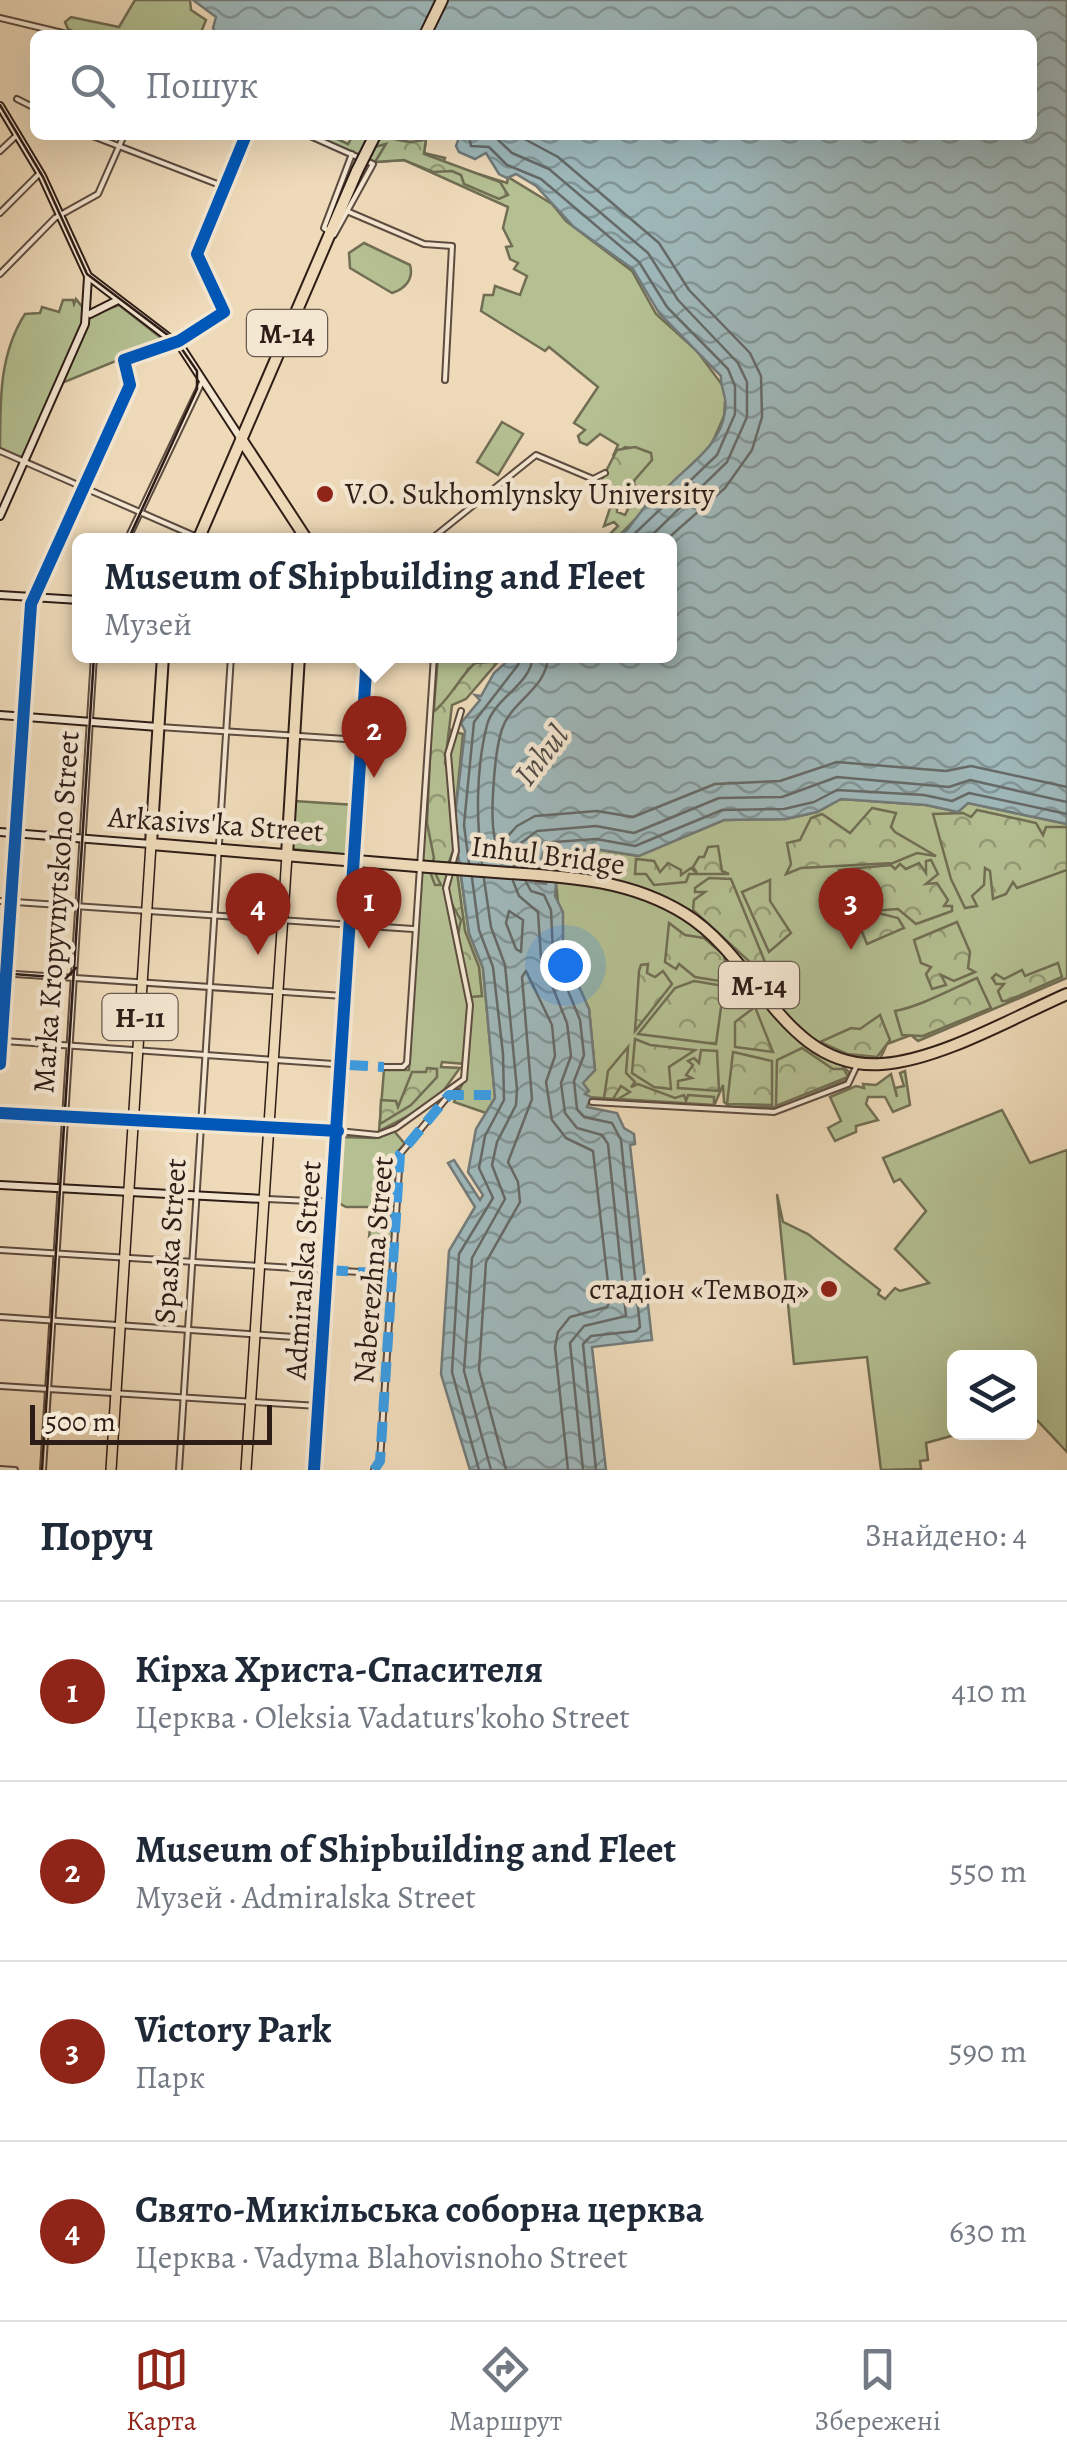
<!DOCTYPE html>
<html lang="uk">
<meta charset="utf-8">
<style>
:root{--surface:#fff;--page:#f6f6f7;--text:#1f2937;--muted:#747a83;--line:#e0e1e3;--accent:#8f2418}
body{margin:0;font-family:Alegreya,serif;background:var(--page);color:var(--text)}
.controls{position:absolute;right:30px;bottom:30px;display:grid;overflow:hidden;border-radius:15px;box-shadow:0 10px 40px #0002}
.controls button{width:90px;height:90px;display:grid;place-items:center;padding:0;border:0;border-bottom:2px solid var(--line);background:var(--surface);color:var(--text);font:50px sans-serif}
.scale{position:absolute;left:30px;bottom:25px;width:242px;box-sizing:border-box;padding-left:10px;border:5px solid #2e1d17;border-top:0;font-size:28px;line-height:35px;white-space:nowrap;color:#2e1d17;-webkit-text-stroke:8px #f4e7d2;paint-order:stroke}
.you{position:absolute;left:565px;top:965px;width:35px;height:35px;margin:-25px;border:8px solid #fff;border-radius:50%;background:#1a73e8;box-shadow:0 0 0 15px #1a73e833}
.badge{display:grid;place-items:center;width:65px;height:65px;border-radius:50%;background:var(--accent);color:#fff;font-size:32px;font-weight:700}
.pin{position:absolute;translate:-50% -82px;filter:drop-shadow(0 2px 5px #0008)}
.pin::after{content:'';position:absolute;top:52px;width:35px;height:30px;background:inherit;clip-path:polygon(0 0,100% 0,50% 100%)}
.popup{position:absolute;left:72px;top:533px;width:605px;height:130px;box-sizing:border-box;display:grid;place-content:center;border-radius:15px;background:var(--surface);filter:drop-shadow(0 2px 8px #0005);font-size:32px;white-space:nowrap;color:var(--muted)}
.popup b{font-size:38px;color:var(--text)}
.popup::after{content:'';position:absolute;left:50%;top:100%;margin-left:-20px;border:20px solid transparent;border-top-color:var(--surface)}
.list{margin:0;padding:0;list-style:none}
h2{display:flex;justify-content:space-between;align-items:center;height:130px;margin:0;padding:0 40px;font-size:42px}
h2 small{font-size:32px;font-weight:400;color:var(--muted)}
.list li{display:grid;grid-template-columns:65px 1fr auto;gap:30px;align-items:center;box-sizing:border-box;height:180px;padding:0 40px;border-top:2px solid var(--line)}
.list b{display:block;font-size:38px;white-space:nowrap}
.list p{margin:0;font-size:32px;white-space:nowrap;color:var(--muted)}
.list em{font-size:32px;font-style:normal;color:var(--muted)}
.icon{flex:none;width:55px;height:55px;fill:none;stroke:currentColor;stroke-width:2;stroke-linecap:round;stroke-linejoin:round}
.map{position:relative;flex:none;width:1067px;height:1470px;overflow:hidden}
.search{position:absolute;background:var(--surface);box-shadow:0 10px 40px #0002;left:30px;right:30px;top:30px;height:110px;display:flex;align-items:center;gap:25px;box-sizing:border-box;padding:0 35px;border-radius:15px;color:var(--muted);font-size:38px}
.sheet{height:850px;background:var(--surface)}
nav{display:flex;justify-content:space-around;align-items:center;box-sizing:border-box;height:140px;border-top:2px solid var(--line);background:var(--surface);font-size:28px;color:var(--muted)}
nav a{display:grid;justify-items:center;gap:5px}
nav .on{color:var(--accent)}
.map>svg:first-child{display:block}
.green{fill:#b4c092;stroke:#716e54;stroke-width:2.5}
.forest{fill:url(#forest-crowns);stroke:#716e54;stroke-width:2.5}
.water{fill:url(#water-waves);stroke:#727a79;stroke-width:2.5}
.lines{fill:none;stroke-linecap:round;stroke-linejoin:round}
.shore{stroke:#666a68;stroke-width:2.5}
.street-casing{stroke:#5e4c40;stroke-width:8}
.secondary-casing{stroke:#2e1d17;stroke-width:10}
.primary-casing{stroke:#2e1d17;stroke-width:12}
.highway-casing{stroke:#2e1d17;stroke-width:14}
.street{stroke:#f4e7d2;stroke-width:4}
.secondary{stroke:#f4e7d2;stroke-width:6}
.primary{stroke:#eedab9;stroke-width:9}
.highway{stroke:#eedab9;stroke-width:10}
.tram{stroke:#2e1d17;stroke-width:2.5}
.highway-bridge-casing{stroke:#2e1d17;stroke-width:14;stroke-linecap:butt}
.highway-bridge{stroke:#eedab9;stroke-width:10}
.quiet{stroke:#3d9bdf;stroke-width:10;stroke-dasharray:20 10;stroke-linecap:butt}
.cycleway-casing{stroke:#f4e7d2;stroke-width:19}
.cycleway{stroke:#0057b8;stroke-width:12}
.poi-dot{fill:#8f2418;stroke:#f4e7d2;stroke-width:4}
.labels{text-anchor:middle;stroke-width:9;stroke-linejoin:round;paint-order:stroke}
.shield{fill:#f4e7d2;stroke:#695a4f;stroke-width:2.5}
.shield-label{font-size:28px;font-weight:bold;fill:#2e1d17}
.poi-label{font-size:30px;fill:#2e1d17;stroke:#f4e7d2;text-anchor:start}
.street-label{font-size:30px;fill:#2e1d17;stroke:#f4e7d2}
.water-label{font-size:32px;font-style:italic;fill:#504c48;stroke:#f4e7d2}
</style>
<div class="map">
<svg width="1067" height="1470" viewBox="0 0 1067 1470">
<defs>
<pattern id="forest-crowns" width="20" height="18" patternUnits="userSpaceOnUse" patternTransform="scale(2.5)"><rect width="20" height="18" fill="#b4c092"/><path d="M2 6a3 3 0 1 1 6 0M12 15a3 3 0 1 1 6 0" fill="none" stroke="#939b76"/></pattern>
<pattern id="water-waves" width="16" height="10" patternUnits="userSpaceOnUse" patternTransform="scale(2.5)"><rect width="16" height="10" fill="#9fb8ba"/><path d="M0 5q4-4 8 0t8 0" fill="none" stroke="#829596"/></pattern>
</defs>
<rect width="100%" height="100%" fill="#eedab9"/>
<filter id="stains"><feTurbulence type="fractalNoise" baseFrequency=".002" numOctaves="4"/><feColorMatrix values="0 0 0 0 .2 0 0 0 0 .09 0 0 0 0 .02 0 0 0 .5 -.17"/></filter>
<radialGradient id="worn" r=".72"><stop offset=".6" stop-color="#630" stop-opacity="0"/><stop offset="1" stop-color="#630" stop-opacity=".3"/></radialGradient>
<g class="green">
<path d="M135 0H190L191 10 206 20 200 35H81L68 29 65 22 71 17 119 27Z"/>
<path d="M312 135H329L348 144 353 135H393L413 144 426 139 424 153 445 158 443 163 507 183 508 177 552 204 566 221 632 271 656 314 697 351 726 390 724 416 709 450 657 500 632 508 637 449 625 447 613 456 618 445 600 434 587 445 580 442 578 436 585 430 574 423 598 387 549 347 545 351 481 311 484 295H493L495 286 520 295 527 276 514 269 518 263 510 259 506 247 512 246 503 228 508 207 404 160 375 162Z"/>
<path d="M364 243 410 265C414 279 405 289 392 293L350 268 349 253Z"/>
<path d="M76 299 87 313 85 318 25 454 20 458 0 449C0 396 0 353 25 314L40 313 42 307 59 312 63 300H73L74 304Z"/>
<path d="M119 305 165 341 62 383 91 315Z"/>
<path d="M502 422 523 434 498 475 477 462Z"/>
<path d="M438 656H489L490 659 468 669 459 688 436 713 451 731 463 734 454 826 469 933 483 968 495 1098 486 1113 454 1102 465 1078V1064L442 1062 441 1067 460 1068 444 1090 421 1109 379 1131 384 1070H409L421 871 428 872 429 862 422 860Z"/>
<path d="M841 799 926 805 958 812 968 803 1067 824V978L918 1041 911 1035 887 1044 880 1059 851 1056 843 1067 849 1072 847 1080 782 1107H730L724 1102 723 1085 714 1106 587 1097 582 1083 595 1070 589 1009 563 951 556 883H536L542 854 595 849 638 856 724 820 786 819 817 812Z"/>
<path d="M294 801 355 805 349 855 291 849Z"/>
<path d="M905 1071 910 1105 893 1112 885 1097H868L866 1104 878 1120 856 1126V1132L835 1141 828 1128 841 1121 830 1097 856 1086 864 1088 863 1084 876 1085 891 1074 897 1097 895 1088 904 1086 900 1073Z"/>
<path d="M1002 1110 1030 1163 1067 1150V1452L1035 1418 1030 1358H954V1432L962 1433 926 1443 928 1460 920 1461 921 1469 881 1470 867 1357 794 1364 777 1194 783 1222 808 1234 880 1290 878 1294 885 1299 895 1288 900 1291 929 1283 895 1249 926 1211 900 1179 894 1182 883 1158Z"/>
<path d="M394 1131 405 1144 398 1151 391 1256H387V1239L369 1238 370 1228 390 1229 391 1207H346L337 1202 342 1137 375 1138Z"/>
</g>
<g class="forest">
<path d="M370 135C393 135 405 147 426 139L424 154 500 182 508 195 499 199 464 184 461 175 452 171 433 172 404 160 375 162 386 144 374 147Z"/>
<path d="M635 447 651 453 652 460 632 483 636 486 632 507 643 502 646 508 615 540H604L618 526 614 522 604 526 610 508 617 507V512L625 515 628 509 611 499 600 483 617 450Z"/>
<path d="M489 656 502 657 466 699 452 705 445 763 452 779 454 848 449 862 439 866 436 875 441 885H435L429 869 434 858 427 823 432 713C450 700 459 677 475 663L489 662Z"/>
<path d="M872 808 896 813 891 827 895 832 936 856 917 853 893 863 801 868 786 874 791 864 787 843 800 840 811 818 822 814 850 833Z"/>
<path d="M977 810 1036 823 1043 835 1046 827H1067V870L1017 888 1013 882 1006 894 993 899 990 871 985 868 984 885 972 896 977 906 965 908 951 879 933 814 963 813 971 817Z"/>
<path d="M718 846 722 871 729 874H689L686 882 654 885 646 874H635L636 859 654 861 660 872 668 863 681 870V875L691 868 697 873 693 867 699 857H704L708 847Z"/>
<path d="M455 858 465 931 479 967 482 996 470 997C463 963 452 956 461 920 444 892 446 893 455 858Z"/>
<path d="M931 860 938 874 926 884 937 883 948 900 944 906H952V911L916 924 898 909 870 911 898 918 904 928 867 944 845 889 854 881 841 880 839 870 891 865 895 869 900 864 906 869 919 863 926 873V861Z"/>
<path d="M709 878 731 879 774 984 693 910 694 900 705 892H695V888Z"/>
<path d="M770 880V901L791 933 769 952 742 892Z"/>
<path d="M957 922 970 952 968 968 975 972 954 981 941 975 946 985 932 989 926 974 931 967 921 963 914 940Z"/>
<path d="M669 923 685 935 704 938 724 955 726 969 719 981 695 977 679 964 676 969 665 962Z"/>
<path d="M1058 963 1062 977 1007 1001H1002L998 991 1004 984H996L992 978 996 974 1004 979 1022 970 1025 976Z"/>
<path d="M648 964 647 973 655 977 663 971 672 984 635 1031 639 971 641 965Z"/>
<path d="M977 978 991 1008 923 1036 902 1035 895 1011C919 1007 954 988 977 978Z"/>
<path d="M694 981 724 986 716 1044 638 1034 675 988Z"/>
<path d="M755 1007 773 1052 735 1047V1022Z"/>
<path d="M880 1015 890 1040 877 1057 847 1054 820 1042 851 1028 860 1029Z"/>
<path d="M635 1039 650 1045 695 1050 669 1067 671 1089 654 1087 632 1073Z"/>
<path d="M628 1047 626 1073 635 1082 631 1087 638 1084 675 1098 684 1095 686 1101 688 1095 714 1097V1105L618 1099 630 1092 621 1086 613 1099 604 1098 608 1071Z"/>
<path d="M802 1048 833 1069H844L848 1077 776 1106 777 1060Z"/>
<path d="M701 1050 717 1051 719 1091 678 1088V1081L692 1078 686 1075 693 1065 688 1061 694 1058 699 1063Z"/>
<path d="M733 1052 772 1061V1105L727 1104Z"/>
<path d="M427 1068 437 1069V1077L411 1105 380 1124 381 1100 396 1101 398 1107 412 1072H426Z"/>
</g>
<path class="water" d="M193 0H1067V824L968 803 958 812 926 805 841 799 817 812 786 819 724 820 639 856 595 849 543 853 536 883 546 884 547 874 556 883 555 896 563 912V951L589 1009 595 1070 583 1083 589 1091 585 1094 591 1097 587 1107 617 1113 624 1128 634 1134 635 1144 630 1145 652 1340 592 1347 606 1470H470L441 1374 449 1251 475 1207 448 1163 454 1160 480 1200 483 1195 468 1172 476 1129 495 1098 483 968 469 933 454 825 465 731 461 723 480 700 475 695 481 696 494 673 513 656H669V540H612L627 530 650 500H657C674 472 720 453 725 411 728 396 720 389 721 376L659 313 633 269 574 227 536 186 516 174 507 178 499 174 486 153 475 159 459 152 456 146 460 135H1032V35H217L213 28 216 17Z"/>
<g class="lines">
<g class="shore">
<path d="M469 135 471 146 489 147 507 165 541 179 639 262 667 307 728 369 735 386V414L717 455 628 540"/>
<path d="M493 135 512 153 549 169 648 253 678 300 738 363 747 382V417L727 462 647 540"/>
<path d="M517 135 558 157 659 243 689 290 750 353 761 376 762 417 752 450 725 488 666 540"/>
<path d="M548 656C547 689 512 700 502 729 495 750 487 829 498 847L517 826 535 816 597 811 633 817 715 784 780 781 837 762 946 771 971 766 1067 787"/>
<path d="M469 863 464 825 474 722 518 665 520 656"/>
<path d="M482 863C476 820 476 768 487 725 494 698 531 685 533 656"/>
<path d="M514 866 521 843 537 831 596 826 634 833 719 798 782 797 837 777 949 787 970 780 1067 802"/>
<path d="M527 867 531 850 541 843 596 839 635 846 722 810 784 809 814 802 837 790 924 795 952 801 969 793 1067 814"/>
<path d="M472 878 479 930 493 967 503 1054 504 1100 485 1136 479 1168 493 1198 459 1254 452 1372 479 1470"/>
<path d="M484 879 491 927 505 965 517 1089 516 1105 497 1142 492 1165 505 1199 472 1258 464 1371 491 1470"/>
<path d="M513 881 519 896 538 912 541 958 567 1023 571 1056 561 1083 565 1113 577 1128 602 1135 608 1144 626 1316 584 1326 570 1343 583 1470"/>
<path d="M526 882 531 891 544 895 551 910 553 954 580 1020 584 1055 574 1081 577 1109 584 1117 612 1123 621 1140 640 1327 636 1331 591 1336 583 1344 596 1470"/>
<path d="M509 911 523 920 521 952 516 949 506 923Z"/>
<path d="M506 1470 479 1370 486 1262 520 1202 518 1182 508 1162 532 1099 522 977 526 971 552 1025 555 1056 546 1082 552 1120 566 1138 593 1151 610 1301 607 1307 570 1317 558 1332 555 1347 568 1470"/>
</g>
<defs>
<g id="street">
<path d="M0 18 71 35"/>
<path d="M17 99 35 108"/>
<path d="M90 135 225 187"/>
<path d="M308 135 373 164 334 235 324 228 352 154"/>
<path d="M0 151 17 135"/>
<path d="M349 212 424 244 452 246 445 380"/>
<path d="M0 213 40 173"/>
<path d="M0 274 55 218 98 194 124 135"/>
<path d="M0 451 197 537"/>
<path d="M127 540 203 380"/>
<path d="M430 540 536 455 593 479 605 473"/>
<path d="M159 727 361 740"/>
<path d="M0 901 413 929"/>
<path d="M0 973 344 996"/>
<path d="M4 1041 348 1065"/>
<path d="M0 1064 31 604 130 385 124 360 179 341 224 312 197 254 246 135"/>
<path d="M384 1067H403L407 1063 434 656"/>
<path d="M592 1102 774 1112 848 1084 858 1063"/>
<path d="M338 1131 378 1135 396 1128 464 1079 470 1005 446 888 456 851 448 754 461 711"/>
<path d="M267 1199 332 1202"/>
<path d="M0 1250 392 1274"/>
<path d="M0 1317 323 1339"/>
<path d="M0 1386 318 1406"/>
<path d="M0 1469 15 1470"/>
<path d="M43 1470 94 656"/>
<path d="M179 1470 231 656"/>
<path d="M314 1470 367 656"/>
<path d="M374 1470 380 1461 400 1154 449 1095 457 1092"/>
</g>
<g id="secondary">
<path d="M0 106 42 176 88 276 181 347 241 439"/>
<path d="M90 314 118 300"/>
<path d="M0 516 85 324 88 277"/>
<path d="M0 595 79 600"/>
<path d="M0 715 158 727"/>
<path d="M0 832 151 844"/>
<path d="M0 1185 263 1199"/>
</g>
<g id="primary">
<path d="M111 1470 151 844"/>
<path d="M246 1470 287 855"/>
</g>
<g id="highway">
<path d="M425 35 442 0"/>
<path d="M241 439 307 540"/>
<path d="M198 540 357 171"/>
<path d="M163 656 151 844 429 867"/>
<path d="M287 855 299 656"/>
<path d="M509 873C571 877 630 880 685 914 759 960 785 1071 882 1064 940 1060 1014 1017 1067 994"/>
</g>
</defs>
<use href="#street" class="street-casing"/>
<use href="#secondary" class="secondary-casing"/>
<use href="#primary" class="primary-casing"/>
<use href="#highway" class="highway-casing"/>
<use href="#street" class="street"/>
<use href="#secondary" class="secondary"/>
<use href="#primary" class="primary"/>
<use href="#highway" class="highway"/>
<g class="tram">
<path d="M0 105 43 177 87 274 177 342 197 371V389L128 540"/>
<path d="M0 973 66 978 76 968"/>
<path d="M42 1470 94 656"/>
</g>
<defs>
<g id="highway-bridge">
<path d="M357 171 375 135"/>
<path d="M429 867 509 873"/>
</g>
</defs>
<use href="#highway-bridge" class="highway-bridge-casing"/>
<use href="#highway-bridge" class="highway-bridge"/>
<g class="quiet">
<path d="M348 1065 384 1067"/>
<path d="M328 1270 392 1274"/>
<path d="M374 1470 380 1461 400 1154 449 1095H491"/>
</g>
<defs>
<g id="cycleway">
<path d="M0 1064 31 604 130 385 124 360 179 341 224 312 197 254 246 135"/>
<path d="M0 1113 338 1131"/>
<path d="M314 1470 367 656"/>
</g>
</defs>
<use href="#cycleway" class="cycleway-casing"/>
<use href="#cycleway" class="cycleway"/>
</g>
<g class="poi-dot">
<circle cx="325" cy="494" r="10"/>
<circle cx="829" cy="1289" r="10"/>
</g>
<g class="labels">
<g class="shield">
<rect x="247" y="310" width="80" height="46" rx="8"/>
<rect x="719" y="962" width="80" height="46" rx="8"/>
<rect x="102.5" y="994" width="75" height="46" rx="8"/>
</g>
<g class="shield-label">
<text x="287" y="343">М-14</text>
<text x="759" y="995">М-14</text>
<text x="140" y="1027">Н-11</text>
</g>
<g class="poi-label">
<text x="345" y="504">V.O. Sukhomlynsky University</text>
<text x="809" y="1299" text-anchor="end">стадіон «Темвод»</text>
</g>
<g class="street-label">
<text transform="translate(216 824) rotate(4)" y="10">Arkasivs'ka Street</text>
<text transform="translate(548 855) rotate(7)" y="10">Inhul Bridge</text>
<text transform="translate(56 912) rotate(-86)" y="10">Marka Kropyvnytskoho Street</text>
<text transform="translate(170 1241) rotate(-86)" y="10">Spaska Street</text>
<text transform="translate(303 1270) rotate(-86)" y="10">Admiralska Street</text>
<text transform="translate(373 1270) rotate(-85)" y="10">Naberezhna Street</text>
</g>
<g class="water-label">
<text transform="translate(541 755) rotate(-52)" y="11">Inhul</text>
</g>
</g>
<rect width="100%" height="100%" filter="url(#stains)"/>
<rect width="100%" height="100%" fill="url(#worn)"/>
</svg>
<div class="controls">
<button><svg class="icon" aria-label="layers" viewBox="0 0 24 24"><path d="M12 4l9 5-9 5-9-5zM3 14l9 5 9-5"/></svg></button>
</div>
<div class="scale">500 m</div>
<div class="you"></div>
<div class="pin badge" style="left:369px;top:949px">1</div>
<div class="pin badge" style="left:374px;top:778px">2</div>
<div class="popup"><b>Museum of Shipbuilding and Fleet</b>Музей</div>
<div class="pin badge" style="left:851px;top:950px">3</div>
<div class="pin badge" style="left:258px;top:955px">4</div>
<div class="search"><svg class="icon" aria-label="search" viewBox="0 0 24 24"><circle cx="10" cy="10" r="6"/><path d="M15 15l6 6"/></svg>Пошук</div>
</div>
<section class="sheet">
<h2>Поруч<small>Знайдено: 4</small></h2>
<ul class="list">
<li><span class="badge">1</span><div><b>Кірха Христа-Спасителя</b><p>Церква · Oleksia Vadaturs'koho Street</p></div><em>410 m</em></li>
<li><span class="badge">2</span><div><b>Museum of Shipbuilding and Fleet</b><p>Музей · Admiralska Street</p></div><em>550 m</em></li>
<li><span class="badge">3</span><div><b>Victory Park</b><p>Парк</p></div><em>590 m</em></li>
<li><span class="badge">4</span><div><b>Свято-Микільська соборна церква</b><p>Церква · Vadyma Blahovisnoho Street</p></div><em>630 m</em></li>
</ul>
</section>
<nav>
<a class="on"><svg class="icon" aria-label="map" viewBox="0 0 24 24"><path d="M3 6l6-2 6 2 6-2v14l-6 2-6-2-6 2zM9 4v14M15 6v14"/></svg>Карта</a>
<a><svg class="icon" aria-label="directions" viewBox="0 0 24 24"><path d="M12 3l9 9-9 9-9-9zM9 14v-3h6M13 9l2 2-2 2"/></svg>Маршрут</a>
<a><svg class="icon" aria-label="saved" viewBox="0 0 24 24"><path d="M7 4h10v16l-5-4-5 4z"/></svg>Збережені</a>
</nav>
